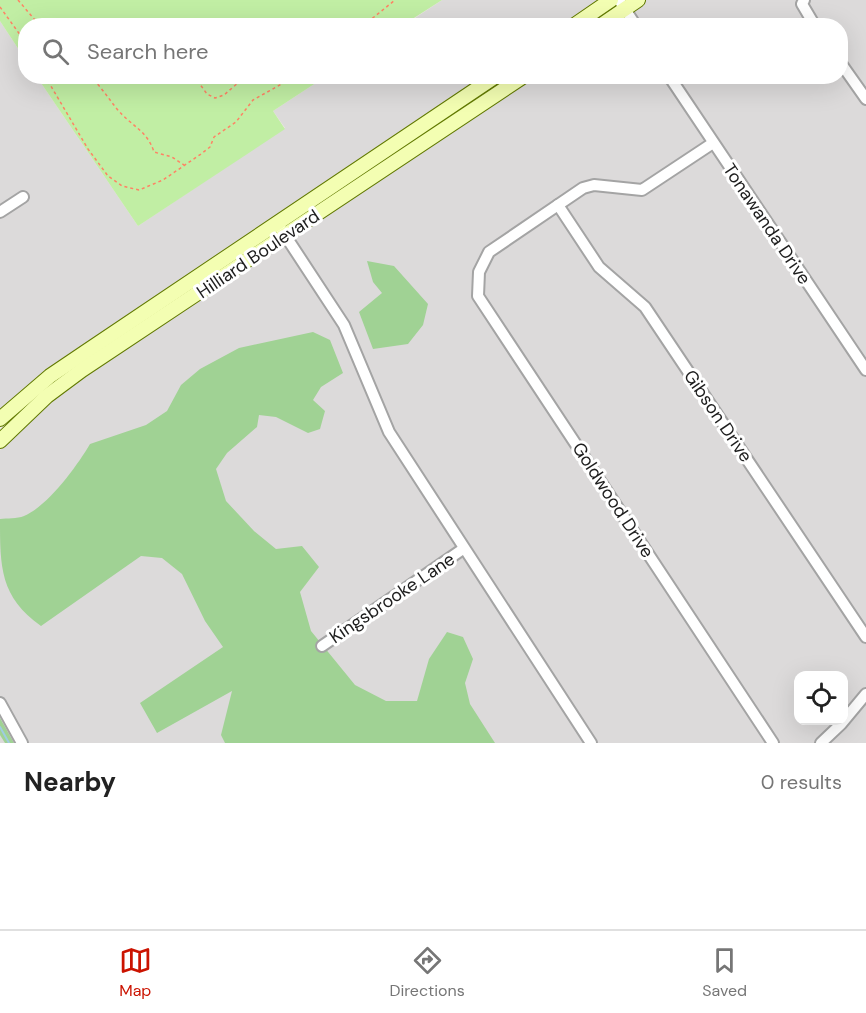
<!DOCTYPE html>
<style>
:root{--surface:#fff;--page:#f6f6f6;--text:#222;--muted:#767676;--line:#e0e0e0;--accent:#cb1300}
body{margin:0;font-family:"DM Sans",sans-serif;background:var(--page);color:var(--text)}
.controls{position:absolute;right:18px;bottom:18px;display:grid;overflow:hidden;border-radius:12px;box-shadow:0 6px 24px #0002}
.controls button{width:54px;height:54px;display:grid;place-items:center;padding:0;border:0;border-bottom:2px solid var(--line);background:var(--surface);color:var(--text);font:30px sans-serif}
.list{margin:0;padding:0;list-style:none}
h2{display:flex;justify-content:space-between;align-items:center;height:78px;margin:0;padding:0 24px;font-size:26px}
h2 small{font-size:20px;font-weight:400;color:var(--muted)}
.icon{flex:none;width:33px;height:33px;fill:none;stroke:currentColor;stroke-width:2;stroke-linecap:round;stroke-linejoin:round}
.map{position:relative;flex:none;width:866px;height:743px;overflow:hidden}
.search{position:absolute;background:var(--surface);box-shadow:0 6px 24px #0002;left:18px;right:18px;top:18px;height:66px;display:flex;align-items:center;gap:15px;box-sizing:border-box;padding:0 21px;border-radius:24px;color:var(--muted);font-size:22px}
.sheet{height:186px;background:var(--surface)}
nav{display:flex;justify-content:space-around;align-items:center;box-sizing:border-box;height:84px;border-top:2px solid var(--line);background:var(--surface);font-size:16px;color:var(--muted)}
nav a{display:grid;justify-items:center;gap:3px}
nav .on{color:var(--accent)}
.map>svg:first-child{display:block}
.residential{fill:#dcdada;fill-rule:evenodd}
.grass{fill:#c1eea4}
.forest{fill:#a0d294}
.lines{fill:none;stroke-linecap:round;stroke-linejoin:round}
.stream{stroke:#9fcce1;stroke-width:2}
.minor-casing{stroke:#a4a4a4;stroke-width:14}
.secondary-casing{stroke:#617900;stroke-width:16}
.path{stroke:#ff8264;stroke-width:1.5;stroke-dasharray:3 3;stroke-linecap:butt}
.minor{stroke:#fff;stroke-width:10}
.secondary{stroke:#f3feb2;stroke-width:14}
.labels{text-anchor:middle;stroke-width:6;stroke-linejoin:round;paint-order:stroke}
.street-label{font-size:18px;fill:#1d1d1d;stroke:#fff}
</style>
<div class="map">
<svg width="866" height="743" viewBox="0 0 866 743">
<rect width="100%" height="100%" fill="#efece2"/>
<g class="residential">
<path d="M442 0H598L560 25 403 26Z"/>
<path d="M644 0H866V743H0V450L35 413 63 391 530 77 840 76V26L606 25ZM798 676H844V720H798Z"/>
<path d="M0 21 25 59 26 76 37 77 138 226 285 128 273 111 325 77H484L0 419Z"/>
</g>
<g class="grass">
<path d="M0 0H442L403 25 26 26 25 59 0 21Z"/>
<path d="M37 77H325L273 111 285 129 138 226Z"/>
</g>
<g class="forest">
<path d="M367 261 394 266 428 304 423 325 408 344 373 349 359 312 382 293 373 282Z"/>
<path d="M313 332 330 340 343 373 321 387 313 400 325 411 320 429 308 433 276 417 259 415 257 427 227 453 216 469 226 501 254 531 276 549 302 546 319 567 300 592 311 631 355 685 386 701H417L429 659 447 632 463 637 473 659 465 683 470 704 495 743H225L221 735 232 691 157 733 140 703 223 647 205 621 182 574 162 558 141 556 41 626C0 597 0 567 0 519 7 518 17 519 24 516 48 506 77 466 90 444L146 425 167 411 181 385 200 369 239 348Z"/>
<path d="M0 718 14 743H5L0 735Z"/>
</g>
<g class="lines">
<path class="stream" d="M0 727 9 743"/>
<defs>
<g id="minor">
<path d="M619 0 636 26"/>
<path d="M804 0 802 4 815 26"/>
<path d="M840 62 866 99"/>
<path d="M669 76 866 370"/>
<path d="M713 143 642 190 594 185 583 188 489 252 479 272 478 296 773 743"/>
<path d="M558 205 599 267 645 307 866 637"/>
<path d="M0 212 23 197"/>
<path d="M281 229 344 325 389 432 591 743"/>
<path d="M322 646 463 549"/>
<path d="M0 703 22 743"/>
<path d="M821 743 841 724 866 694"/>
</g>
<g id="secondary">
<path d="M573 26 611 0"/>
<path d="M600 26 638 0"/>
<path d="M0 419 50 376 87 351 496 76"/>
<path d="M0 441 47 396 82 370 524 76"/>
</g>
</defs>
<use href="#minor" class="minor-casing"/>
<use href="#secondary" class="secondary-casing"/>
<g class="path">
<path d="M18 0 40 26"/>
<path d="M0 7 26 43"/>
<path d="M363 26 395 0"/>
<path d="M45 76 88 149 108 176 122 186 139 190 163 180 201 154 210 147 214 137 236 122 253 100 296 76"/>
<path d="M89 76C101 86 108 98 117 109 131 126 147 130 154 152L172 157 184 165"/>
<path d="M194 76 207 94 215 98 224 95 246 76"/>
</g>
<use href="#minor" class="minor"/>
<use href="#secondary" class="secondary"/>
</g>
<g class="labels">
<g class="street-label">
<text transform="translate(767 224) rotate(56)" y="6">Tonawanda Drive</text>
<text transform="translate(258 254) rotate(-34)" y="6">Hilliard Boulevard</text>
<text transform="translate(718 416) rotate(56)" y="6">Gibson Drive</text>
<text transform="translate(613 500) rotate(57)" y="6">Goldwood Drive</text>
<text transform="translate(392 598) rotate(-34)" y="6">Kingsbrooke Lane</text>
</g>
</g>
</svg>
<div class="controls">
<button><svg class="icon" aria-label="locate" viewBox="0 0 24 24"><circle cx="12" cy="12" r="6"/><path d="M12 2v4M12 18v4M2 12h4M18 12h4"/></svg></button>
</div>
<div class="search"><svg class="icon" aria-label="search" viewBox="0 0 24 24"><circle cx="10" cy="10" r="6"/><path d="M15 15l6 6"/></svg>Search here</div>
</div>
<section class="sheet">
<h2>Nearby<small>0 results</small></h2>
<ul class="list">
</ul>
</section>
<nav>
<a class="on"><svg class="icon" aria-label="map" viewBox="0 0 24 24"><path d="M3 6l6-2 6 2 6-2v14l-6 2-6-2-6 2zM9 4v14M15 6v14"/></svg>Map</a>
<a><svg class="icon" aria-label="directions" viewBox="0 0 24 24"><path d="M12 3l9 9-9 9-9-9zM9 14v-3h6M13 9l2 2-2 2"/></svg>Directions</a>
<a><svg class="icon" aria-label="saved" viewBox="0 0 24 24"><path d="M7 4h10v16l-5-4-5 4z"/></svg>Saved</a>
</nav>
